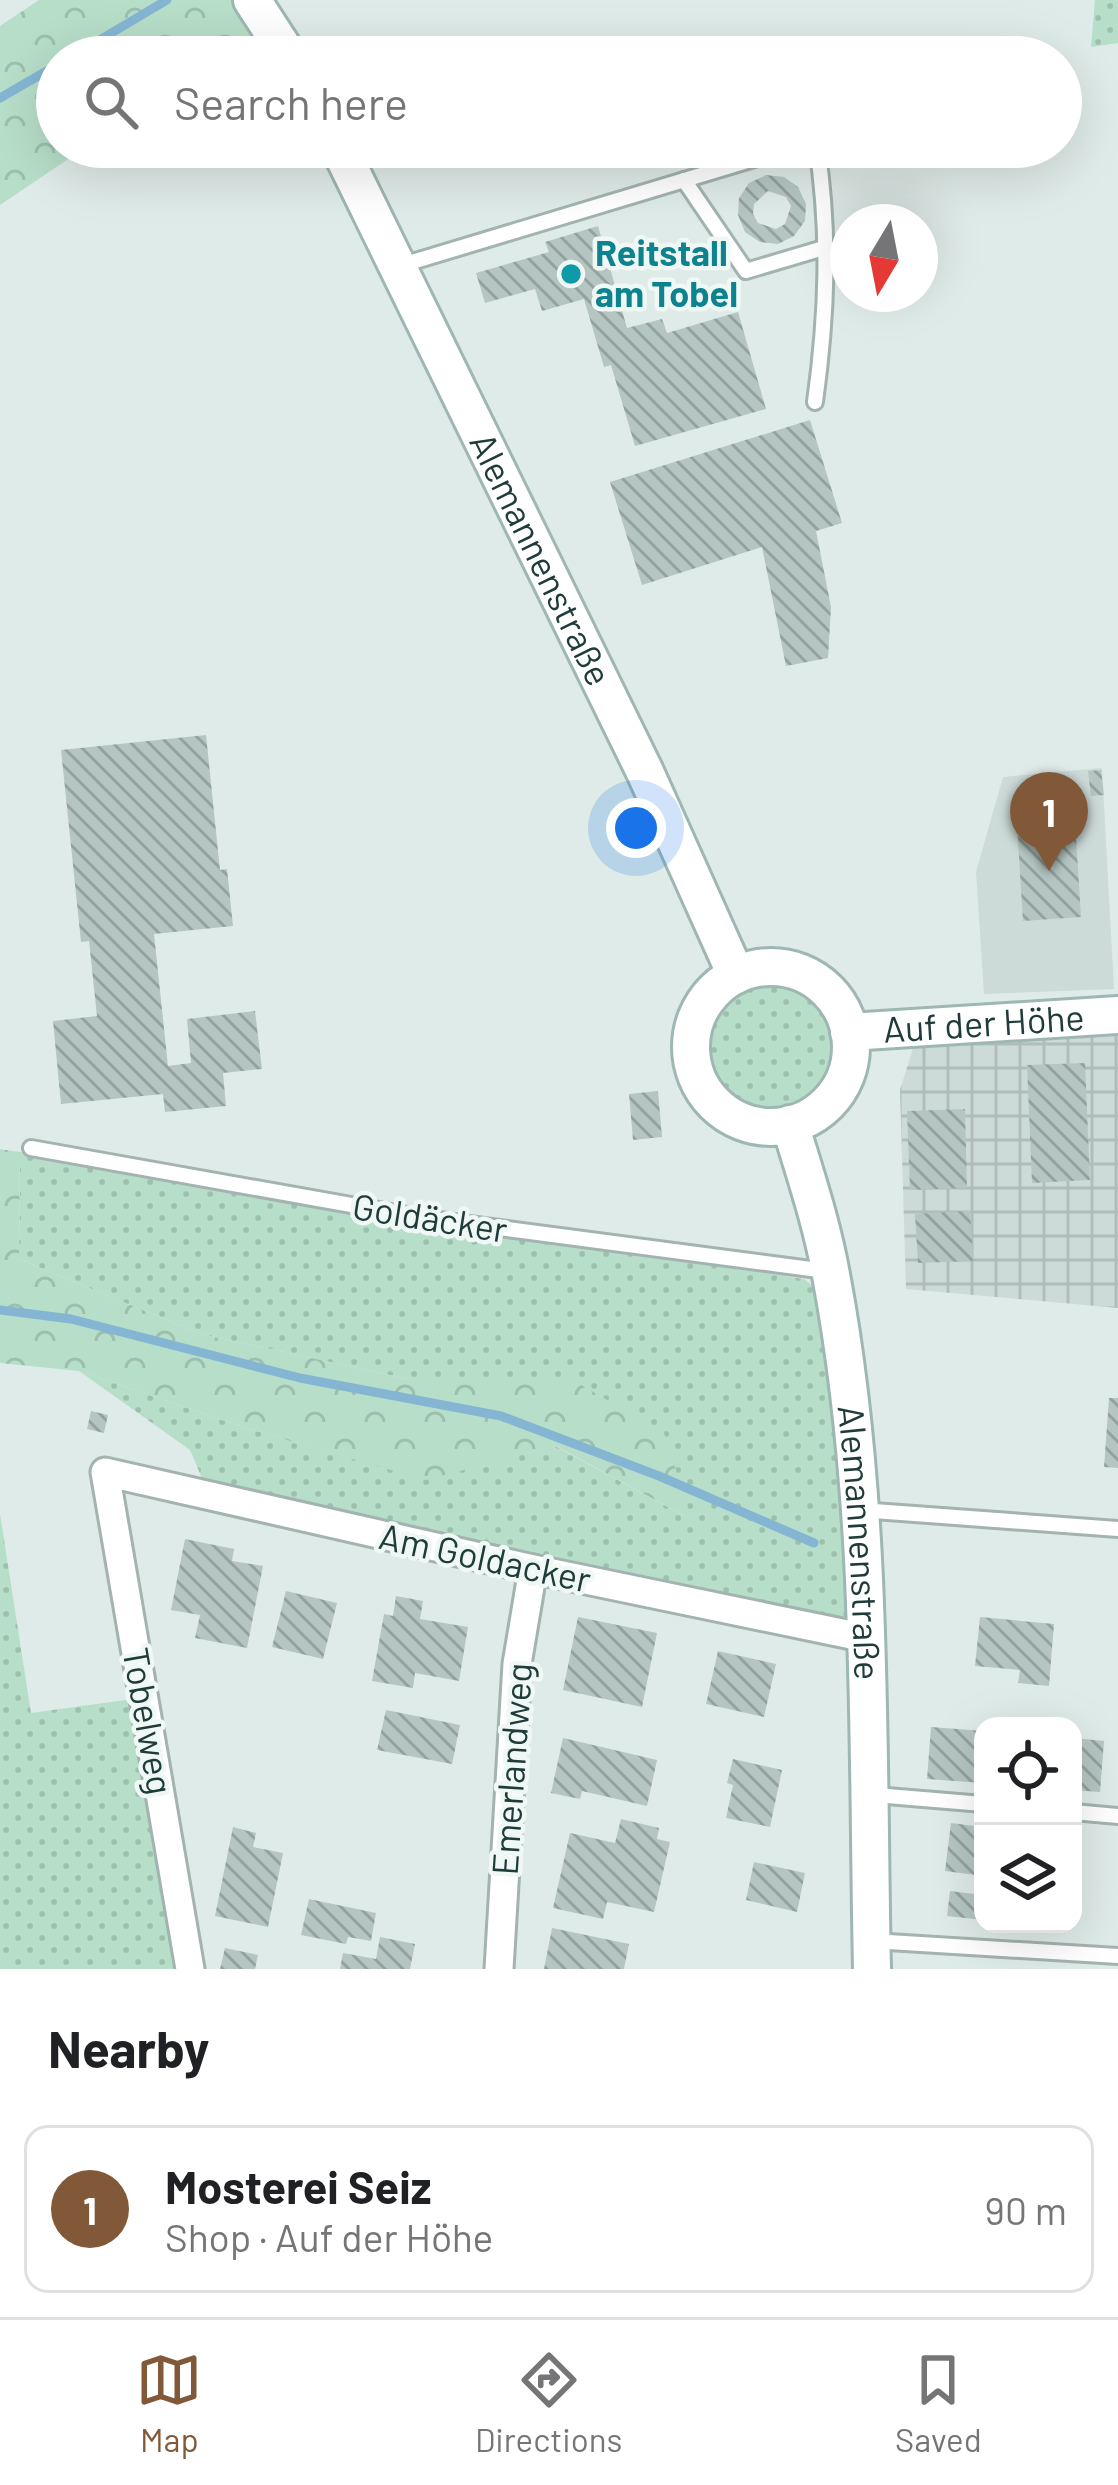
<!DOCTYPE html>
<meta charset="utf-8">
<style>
:root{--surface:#fff;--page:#f6f6f6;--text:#202124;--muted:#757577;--line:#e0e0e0;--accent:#815938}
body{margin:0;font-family:Barlow,sans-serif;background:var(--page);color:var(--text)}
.controls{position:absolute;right:36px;bottom:36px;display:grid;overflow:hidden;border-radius:24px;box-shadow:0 12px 48px #0002}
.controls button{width:108px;height:108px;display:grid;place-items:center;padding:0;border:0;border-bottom:3px solid var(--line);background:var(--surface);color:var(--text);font:60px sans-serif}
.compass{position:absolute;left:830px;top:204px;width:108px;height:108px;border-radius:50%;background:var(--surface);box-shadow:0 12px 48px #0002;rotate:190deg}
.you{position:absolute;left:636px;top:828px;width:42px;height:42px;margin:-30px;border:9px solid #fff;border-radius:50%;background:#1a73e8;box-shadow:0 0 0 18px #1a73e833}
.badge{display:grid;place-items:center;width:78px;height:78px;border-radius:50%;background:var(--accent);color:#fff;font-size:39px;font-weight:700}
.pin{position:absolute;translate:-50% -99px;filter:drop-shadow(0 3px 6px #0008)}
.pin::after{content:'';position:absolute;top:63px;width:42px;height:36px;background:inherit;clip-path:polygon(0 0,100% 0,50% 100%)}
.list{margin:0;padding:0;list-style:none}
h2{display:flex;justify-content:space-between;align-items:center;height:156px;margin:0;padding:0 48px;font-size:51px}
h2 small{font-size:39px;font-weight:400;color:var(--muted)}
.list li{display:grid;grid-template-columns:78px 1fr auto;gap:36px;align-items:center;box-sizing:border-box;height:168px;margin:0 24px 24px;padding:0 24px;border:3px solid var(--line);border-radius:24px}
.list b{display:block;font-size:45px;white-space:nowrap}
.list p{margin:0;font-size:39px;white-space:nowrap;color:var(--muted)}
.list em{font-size:39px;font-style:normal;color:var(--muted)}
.icon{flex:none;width:66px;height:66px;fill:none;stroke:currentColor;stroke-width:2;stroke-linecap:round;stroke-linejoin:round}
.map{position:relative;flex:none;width:1118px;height:1969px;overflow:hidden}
.search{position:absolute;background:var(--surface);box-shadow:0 12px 48px #0002;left:36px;right:36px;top:36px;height:132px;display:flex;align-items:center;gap:30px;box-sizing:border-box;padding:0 42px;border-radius:66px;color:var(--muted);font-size:45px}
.sheet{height:348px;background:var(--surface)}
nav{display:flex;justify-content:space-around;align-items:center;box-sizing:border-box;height:168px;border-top:3px solid var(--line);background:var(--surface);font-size:33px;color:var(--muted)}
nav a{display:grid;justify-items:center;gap:6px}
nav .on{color:var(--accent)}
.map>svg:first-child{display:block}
.built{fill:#cddbd8}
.industrial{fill:url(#industrial-grid)}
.green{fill:url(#green-dots)}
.forest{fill:url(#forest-crowns)}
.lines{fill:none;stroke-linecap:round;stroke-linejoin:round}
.stream{stroke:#84b6d3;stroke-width:9}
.building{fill:url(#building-back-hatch);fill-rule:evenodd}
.lane-casing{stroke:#a2b3b0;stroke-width:20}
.street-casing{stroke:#a2b3b0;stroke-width:33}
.secondary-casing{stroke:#9eb7b3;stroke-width:42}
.lane{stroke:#fff;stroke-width:14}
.street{stroke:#fff;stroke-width:27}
.secondary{stroke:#fff;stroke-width:36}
.culture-dot{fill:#0f9aa8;stroke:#f0f8f5;stroke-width:4.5}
.labels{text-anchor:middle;stroke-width:9;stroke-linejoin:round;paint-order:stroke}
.culture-label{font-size:36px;font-weight:bold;fill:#0d838f;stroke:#f0f8f5;text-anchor:start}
.street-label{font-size:36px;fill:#203c3a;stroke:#f0f8f5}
</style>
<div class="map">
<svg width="1118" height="1969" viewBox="0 0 1118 1969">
<defs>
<pattern id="industrial-grid" width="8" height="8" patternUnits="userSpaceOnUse" patternTransform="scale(3)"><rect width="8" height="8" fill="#cddbd8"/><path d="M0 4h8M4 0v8" fill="none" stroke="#b0bdba"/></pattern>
<pattern id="green-dots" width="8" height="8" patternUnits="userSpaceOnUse" patternTransform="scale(3)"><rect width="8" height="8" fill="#b7dec9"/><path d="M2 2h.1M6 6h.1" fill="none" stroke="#9dbfad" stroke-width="1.8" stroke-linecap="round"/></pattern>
<pattern id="forest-crowns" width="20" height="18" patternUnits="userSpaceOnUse" patternTransform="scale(3)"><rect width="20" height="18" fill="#b7dec9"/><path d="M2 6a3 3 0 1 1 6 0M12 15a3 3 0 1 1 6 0" fill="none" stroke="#9dbfad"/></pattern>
<pattern id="building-back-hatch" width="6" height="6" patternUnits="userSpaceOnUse" patternTransform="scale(3)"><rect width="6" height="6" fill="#b5c6c2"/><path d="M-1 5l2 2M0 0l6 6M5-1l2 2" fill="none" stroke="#93a29f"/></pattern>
</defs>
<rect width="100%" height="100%" fill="#dfebe8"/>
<path class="built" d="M1102 768 1114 989 984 994 976 872 1003 777Z"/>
<path class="industrial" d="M1118 1030V1308L906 1289 900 1090 915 1042Z"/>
<g class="green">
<path d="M1095 0H1118V43L1091 47Z"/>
<circle cx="770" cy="1047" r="65"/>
<path d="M20 1152 267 1200 804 1279 825 1295 836 1393 846 1620 204 1483 190 1450 79 1371 243 1427 425 1479 555 1446 690 1519 570 1379H408L201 1334 19 1259Z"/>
<path d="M0 1514 31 1713 133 1699 177 1969H0Z"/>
</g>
<g class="forest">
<path d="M39 0H238L274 57H57V147H86L0 205V26Z"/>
<path d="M0 1149 20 1152 19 1259 201 1334 408 1379 569 1378 664 1433 692 1520 556 1446 425 1480 243 1427 79 1371 0 1363Z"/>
</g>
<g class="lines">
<g class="stream">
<path d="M71 57 167 0"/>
<path d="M0 98 57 65"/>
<path d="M0 1310 71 1319 300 1378 501 1416 659 1476 814 1543"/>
</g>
</g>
<g class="building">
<path d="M766 175 784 177 798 187 806 204 805 221 794 236 778 244 760 242 745 232 738 215 739 198 749 183ZM768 191 786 197 791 206 785 224 776 229 758 223 753 214 754 204Z"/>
<path d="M598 226 627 328 662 319 667 333 738 312 766 409 635 446 611 365 604 367 584 299 542 311 535 289 485 303 476 273 549 252 545 242Z"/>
<path d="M810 420 842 523 816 531 831 607 828 658 786 666 762 547 642 585 610 482Z"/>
<path d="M206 735 220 870 227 869 233 926 154 934 168 1066 191 1063 187 1019 255 1011 262 1069 223 1073 226 1106 165 1112 163 1094 61 1104 53 1021 97 1016 89 941 81 942 61 750Z"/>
<path d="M1101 770 1104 795 1091 796 1088 771Z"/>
<path d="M1075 821 1081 917 1023 921 1017 825Z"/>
<path d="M1085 1063 1090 1180 1032 1183 1027 1065Z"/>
<path d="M658 1091 662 1137 633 1140 629 1094Z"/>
<path d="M965 1109 967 1188 910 1190 907 1111Z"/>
<path d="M970 1211 973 1261 918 1263 915 1214Z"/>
<path d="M1109 1398H1118V1468L1104 1467Z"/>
<path d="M91 1411 108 1415 104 1433 87 1429Z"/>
<path d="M185 1539 234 1549 232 1561 263 1566 247 1648 195 1638 200 1615 171 1610Z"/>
<path d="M286 1591 337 1603 323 1659 272 1647Z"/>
<path d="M396 1596 423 1601 420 1619 468 1627 459 1681 415 1673 413 1688 372 1681 384 1614 393 1616Z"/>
<path d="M578 1617 657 1633 642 1707 563 1690Z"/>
<path d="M980 1617 1054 1624 1049 1686 1018 1683 1020 1670 975 1666Z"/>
<path d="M718 1651 776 1664 764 1717 706 1704Z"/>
<path d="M386 1710 460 1725 452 1764 377 1750Z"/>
<path d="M931 1727 983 1731V1783L927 1779Z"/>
<path d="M563 1738 657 1760 647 1806 582 1791 580 1799 551 1793Z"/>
<path d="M1073 1738 1104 1741 1100 1792 1073 1790Z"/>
<path d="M733 1759 782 1770 770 1827 726 1818 733 1785 727 1783Z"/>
<path d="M621 1819 659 1828 657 1839 670 1842 654 1912 607 1902 603 1919 553 1908 570 1833 615 1843Z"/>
<path d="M951 1823 983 1827V1876L945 1871Z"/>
<path d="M233 1827 256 1833 253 1847 283 1853 268 1927 215 1916Z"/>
<path d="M754 1862 805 1873 797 1912 746 1900Z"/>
<path d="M950 1891 983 1895V1920L947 1916Z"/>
<path d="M309 1899 376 1913 371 1941 348 1937 346 1944 301 1935Z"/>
<path d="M552 1928 629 1944 624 1969H544Z"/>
<path d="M380 1937 415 1944 410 1969H340L343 1953 376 1959Z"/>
<path d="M225 1948 258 1955 255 1969H220Z"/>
</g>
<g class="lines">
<defs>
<g id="lane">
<path d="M684 180 746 271 827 247"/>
<path d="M402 265 794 147"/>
<path d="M815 402C827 315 830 234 817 147"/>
<path d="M31 1148 424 1218 826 1271"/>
<path d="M860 1510 1118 1529"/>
<path d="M875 1795 983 1804"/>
<path d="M1073 1812 1118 1816"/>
<path d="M872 1941 1118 1956"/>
</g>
<g id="street">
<path d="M190 1969 105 1472 533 1569 866 1638"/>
<path d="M499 1969 517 1664 533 1569"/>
</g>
<g id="secondary">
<path d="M252 0 289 57"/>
<path id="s1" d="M339 147 645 772 736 975"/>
<circle cx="771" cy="1047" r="80"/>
<path id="s2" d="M849 1032 1118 1015"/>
<path id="s3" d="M790 1124C805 1174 822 1224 831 1275 874 1502 867 1738 872 1969"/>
</g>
</defs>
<use href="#lane" class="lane-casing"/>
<use href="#street" class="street-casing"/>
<use href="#secondary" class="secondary-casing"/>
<use href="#lane" class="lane"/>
<use href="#street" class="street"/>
<use href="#secondary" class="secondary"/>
</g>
<circle class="culture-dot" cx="571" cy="274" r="12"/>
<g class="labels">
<g class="culture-label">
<text x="595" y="266">Reitstall<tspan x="595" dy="41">am Tobel</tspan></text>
</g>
<g class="street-label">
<text dy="13" stroke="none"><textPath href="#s1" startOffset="459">Alemannenstraße</textPath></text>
<text dy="13" stroke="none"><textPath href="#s2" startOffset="135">Auf der Höhe</textPath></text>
<text transform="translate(430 1218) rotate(9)" y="13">Goldäcker</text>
<text dy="13" stroke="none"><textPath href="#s3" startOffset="426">Alemannenstraße</textPath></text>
<text transform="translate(485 1558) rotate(12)" y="13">Am Goldacker</text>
<text transform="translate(148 1721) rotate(80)" y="13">Tobelweg</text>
<text transform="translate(512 1769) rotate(-86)" y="13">Emerlandweg</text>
</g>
</g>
</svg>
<div class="controls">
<button><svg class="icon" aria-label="locate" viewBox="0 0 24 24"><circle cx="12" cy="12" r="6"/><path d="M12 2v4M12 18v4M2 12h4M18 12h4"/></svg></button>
<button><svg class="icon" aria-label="layers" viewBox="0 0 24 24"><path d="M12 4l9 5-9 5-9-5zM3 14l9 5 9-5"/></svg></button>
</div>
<svg class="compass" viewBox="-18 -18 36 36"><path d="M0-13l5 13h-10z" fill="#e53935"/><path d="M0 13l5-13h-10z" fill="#757577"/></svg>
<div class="you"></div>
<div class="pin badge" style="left:1049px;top:871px">1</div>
<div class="search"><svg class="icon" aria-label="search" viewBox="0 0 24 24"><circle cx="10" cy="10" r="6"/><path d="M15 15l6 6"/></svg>Search here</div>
</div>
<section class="sheet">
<h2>Nearby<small></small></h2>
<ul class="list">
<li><span class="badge">1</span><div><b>Mosterei Seiz</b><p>Shop · Auf der Höhe</p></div><em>90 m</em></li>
</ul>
</section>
<nav>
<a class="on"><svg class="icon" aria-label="map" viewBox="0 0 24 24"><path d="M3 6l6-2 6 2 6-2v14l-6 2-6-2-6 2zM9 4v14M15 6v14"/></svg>Map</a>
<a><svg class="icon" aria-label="directions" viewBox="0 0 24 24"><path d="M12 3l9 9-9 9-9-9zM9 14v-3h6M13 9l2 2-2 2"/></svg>Directions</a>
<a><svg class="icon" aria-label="saved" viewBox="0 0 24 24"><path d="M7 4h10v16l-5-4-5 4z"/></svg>Saved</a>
</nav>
